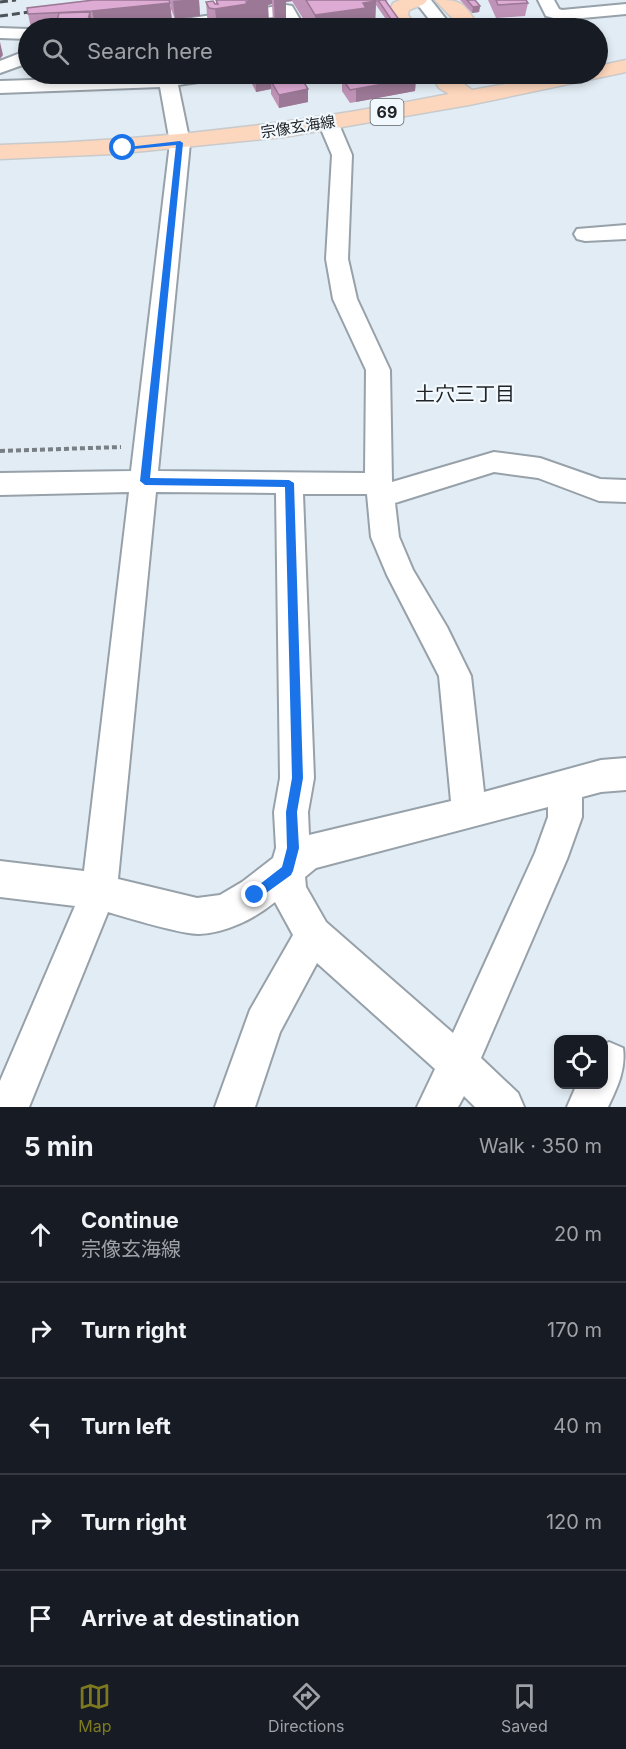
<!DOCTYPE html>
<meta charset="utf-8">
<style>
:root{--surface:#171b24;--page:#242831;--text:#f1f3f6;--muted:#9ea1a6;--line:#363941;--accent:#7c791f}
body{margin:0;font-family:Inter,"Noto Sans JP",sans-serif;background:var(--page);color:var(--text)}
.controls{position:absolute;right:18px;bottom:18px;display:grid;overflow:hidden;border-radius:12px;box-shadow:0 3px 9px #0003}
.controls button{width:54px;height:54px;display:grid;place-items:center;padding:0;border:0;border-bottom:2px solid var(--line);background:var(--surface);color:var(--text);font:30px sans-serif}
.stop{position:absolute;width:18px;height:18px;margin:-14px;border:4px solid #1a73e8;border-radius:50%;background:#fff}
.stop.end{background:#1a73e8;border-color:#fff;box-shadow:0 2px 6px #0008}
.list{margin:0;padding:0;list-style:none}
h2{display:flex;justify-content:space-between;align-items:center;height:78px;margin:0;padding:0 24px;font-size:26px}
h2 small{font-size:20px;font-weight:400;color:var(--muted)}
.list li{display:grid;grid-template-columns:39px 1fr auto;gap:18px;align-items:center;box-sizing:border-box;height:96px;padding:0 24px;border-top:2px solid var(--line)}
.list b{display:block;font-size:22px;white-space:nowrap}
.list p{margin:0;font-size:20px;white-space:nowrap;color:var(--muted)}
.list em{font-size:20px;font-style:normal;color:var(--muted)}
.icon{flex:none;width:33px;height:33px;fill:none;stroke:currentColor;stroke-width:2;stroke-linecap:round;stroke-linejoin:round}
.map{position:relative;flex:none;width:626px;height:1107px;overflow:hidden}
.search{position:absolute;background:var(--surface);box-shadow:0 3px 9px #0003;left:18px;right:18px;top:18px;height:66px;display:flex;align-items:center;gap:15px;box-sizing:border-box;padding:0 21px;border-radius:33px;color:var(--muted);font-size:22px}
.sheet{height:558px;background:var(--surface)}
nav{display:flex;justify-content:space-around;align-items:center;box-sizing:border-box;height:84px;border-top:2px solid var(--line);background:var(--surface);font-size:16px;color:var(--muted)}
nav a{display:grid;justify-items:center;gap:3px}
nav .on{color:var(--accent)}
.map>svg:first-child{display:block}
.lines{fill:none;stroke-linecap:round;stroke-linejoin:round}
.minor-casing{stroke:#97a1a9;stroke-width:4}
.major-casing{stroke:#c9cacb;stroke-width:3}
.path-far1{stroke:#798085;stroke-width:2;stroke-dasharray:4 2;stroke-linecap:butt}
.path{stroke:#798085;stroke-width:4;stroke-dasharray:5 3;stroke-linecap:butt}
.minor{fill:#fff;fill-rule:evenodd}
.major{fill:#fdd7bd;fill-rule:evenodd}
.rail{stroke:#4c5256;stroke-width:3;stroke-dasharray:8 4;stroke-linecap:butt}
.wall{fill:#bf93b7}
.shaded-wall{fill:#9b7895}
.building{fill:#deabd5;stroke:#9b7895;stroke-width:1.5}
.route{fill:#1a73e8}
.labels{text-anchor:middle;stroke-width:4.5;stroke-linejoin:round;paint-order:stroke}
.far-street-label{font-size:15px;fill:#202427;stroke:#f2f9fe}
.shield{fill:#f2f9fe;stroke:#5f6468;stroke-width:1.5}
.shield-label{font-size:16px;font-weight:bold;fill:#202427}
.neighbourhood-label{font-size:20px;fill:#202427;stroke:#f2f9fe}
</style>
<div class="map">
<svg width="626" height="1107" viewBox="0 0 626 1107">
<rect width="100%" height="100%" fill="#e2ecf4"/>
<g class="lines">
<defs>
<g id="minor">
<path d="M414 0H431L453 28H436Z"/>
<path d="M538 0H554L559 9 562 10 626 4V14L561 20 546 16Z"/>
<path d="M286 5 292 6 305 28H289L281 16 189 28H146L149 24 155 23Z"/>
<path d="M0 28 28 29V39L0 38Z"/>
<path d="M28 50V63L0 73V61Z"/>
<path d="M158 74H227L225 78 178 85 190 143 158 471 365 473 366 370 333 299 326 259 332 155 318 122 321 118H335L338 122 352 155 348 259 357 299 390 370 392 482 494 452 540 458 600 479 626 480V502L599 501 538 478 494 472 395 503 399 537 413 570 447 627 471 676 484 792 601 760 626 758V790L601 792 582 797V817L567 859 481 1058 518 1093 524 1107H475L464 1096 458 1107H417L435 1069 317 963 280 1032 255 1107H215L250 1010 293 935 275 902C254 919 226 933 199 934 180 934 128 918 108 912L29 1107H0V1081L75 906 0 897V861L84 871 129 492 0 495V473L131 471 170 143 160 87 0 93V81L158 76ZM156 492 276 493 280 778 274 812 276 848 273 858 242 882 220 895 197 898 118 879ZM303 494H367L371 537 387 575 439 676 451 801 309 835 308 812 314 778ZM548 807V817L535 853 453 1033 326 922 306 887 305 877 316 868Z"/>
<path d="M626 225V239L585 241 577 239 574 234 577 229Z"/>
<path d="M609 1042 623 1048C626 1070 617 1088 608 1107H567L577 1084H604V1045Z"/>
</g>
<g id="major">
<path d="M400 0H427L424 4 409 10 408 15 418 28H398L388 15 393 3Z"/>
<path d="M435 0C460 0 462 1 476 22L474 28H454L456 22Z"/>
<path d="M626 60V72L469 105 284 137 114 154 0 159V145C152 141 300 124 449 94L439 88 430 74H451L472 90 563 74H598V66Z"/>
</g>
</defs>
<use href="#minor" class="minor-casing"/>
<use href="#major" class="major-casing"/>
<path class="path-far1" d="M487 22 493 28"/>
<path class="path" d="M0 451 121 447"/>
<use href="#minor" class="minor"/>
<use href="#major" class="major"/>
<g class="rail">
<path d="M0 2 16 0"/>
<path d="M0 16 45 10"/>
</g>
</g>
<g class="wall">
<path d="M170 0H199L200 16 175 19 171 9Z"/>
<path d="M216 0H388L386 1 405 28H392L376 5 375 24H374L377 28H309L292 1 286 2V24L275 26 273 22 272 4 268 5 269 27 262 28H208L206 2 216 4Z"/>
<path d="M460 0H475L480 6 479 12 472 13Z"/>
<path d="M488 0H526L528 3 525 16 496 18Z"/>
<path d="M170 3 172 21 100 28H31L28 14Z"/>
<path d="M252 74H298V80L308 89V102L279 108 271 94V89L256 92 252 84Z"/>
<path d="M342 75 416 78 415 91 350 103 342 91Z"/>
</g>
<g class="shaded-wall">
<path d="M183 0H199L200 16 175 19 173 1Z"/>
<path d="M257 0H272V4L268 5 269 27 262 28H217L215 9Z"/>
<path d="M274 0H292V1L286 2V24L275 26Z"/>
<path d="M376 1 375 24 333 28H315V15L363 3Z"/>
<path d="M170 3 172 21 96 28 92 11Z"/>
<path d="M480 6 479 12 472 13 473 7Z"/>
<path d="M90 12 93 28H89L88 20Z"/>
<path d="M0 42 3 55 0 59Z"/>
<path d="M288 74H298V85L271 81V89L256 92V79Z"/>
<path d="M416 78 415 91 356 102V89Z"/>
<path d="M308 89V102L279 108V95Z"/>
</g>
<g class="building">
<path d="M94 0H169L170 3 92 11 28 14 27 8Z"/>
<path d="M216 0H257L246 2 247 4 215 9 209 8 206 2 213 1 215 4H218Z"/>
<path d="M306 0H375L376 1 363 3 366 8 315 15Z"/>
<path d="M378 0H385L405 28H397Z"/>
<path d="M467 0H475L480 6 473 7Z"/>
<path d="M496 0H526L528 3 498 5Z"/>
<path d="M90 12 88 20 57 21 59 13Z"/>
<path d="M372 22 377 28H333Z"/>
<path d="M253 74H288L256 79Z"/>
<path d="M348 74H413L416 78 350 90 342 78 349 77Z"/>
<path d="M348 74V77H344L342 75Z"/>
<path d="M289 78 291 81 302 79 308 89 279 95 271 81Z"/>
</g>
<path class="route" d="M180 141 183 143 150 478 289 480 294 483 303 778 297 812 299 848 293 871 291 875 255 901 251 900V891L282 867 287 848 286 812 292 778 285 487 145 485 140 481 176 145 123 150 119 148Z"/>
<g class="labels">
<g class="far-street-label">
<text transform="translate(298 127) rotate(-9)" y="5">宗像玄海線</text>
</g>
<rect class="shield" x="370.5" y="99" width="33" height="26" rx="4.5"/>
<g class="shield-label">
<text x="387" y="118">69</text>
</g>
<g class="neighbourhood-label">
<text x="465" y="401">土穴三丁目</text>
</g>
</g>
</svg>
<div class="controls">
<button><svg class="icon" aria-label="locate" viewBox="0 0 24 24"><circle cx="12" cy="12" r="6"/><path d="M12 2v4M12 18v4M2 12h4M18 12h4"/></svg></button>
</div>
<div class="stop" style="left:123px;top:148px"></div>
<div class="stop end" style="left:255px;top:895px"></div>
<div class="search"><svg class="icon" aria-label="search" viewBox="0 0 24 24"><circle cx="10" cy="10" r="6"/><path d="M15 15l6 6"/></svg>Search here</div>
</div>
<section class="sheet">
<h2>5 min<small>Walk · 350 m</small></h2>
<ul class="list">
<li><svg class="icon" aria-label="ahead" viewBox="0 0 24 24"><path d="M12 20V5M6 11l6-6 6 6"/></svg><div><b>Continue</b><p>宗像玄海線</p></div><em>20 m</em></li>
<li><svg class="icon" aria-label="right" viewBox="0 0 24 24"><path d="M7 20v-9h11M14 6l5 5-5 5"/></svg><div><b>Turn right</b></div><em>170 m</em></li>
<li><svg class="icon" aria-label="left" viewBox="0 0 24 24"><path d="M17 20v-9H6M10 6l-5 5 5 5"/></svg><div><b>Turn left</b></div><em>40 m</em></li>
<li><svg class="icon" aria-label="right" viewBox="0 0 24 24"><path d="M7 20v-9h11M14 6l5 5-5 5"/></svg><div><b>Turn right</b></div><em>120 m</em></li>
<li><svg class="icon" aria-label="arrive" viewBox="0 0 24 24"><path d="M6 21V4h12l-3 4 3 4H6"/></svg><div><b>Arrive at destination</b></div></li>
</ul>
</section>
<nav>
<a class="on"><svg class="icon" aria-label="map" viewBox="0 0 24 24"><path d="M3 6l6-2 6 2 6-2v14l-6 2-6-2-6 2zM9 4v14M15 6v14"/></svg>Map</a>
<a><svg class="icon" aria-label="directions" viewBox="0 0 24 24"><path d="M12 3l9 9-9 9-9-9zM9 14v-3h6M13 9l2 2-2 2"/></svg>Directions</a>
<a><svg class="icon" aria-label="saved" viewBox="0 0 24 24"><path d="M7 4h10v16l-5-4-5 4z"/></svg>Saved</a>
</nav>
